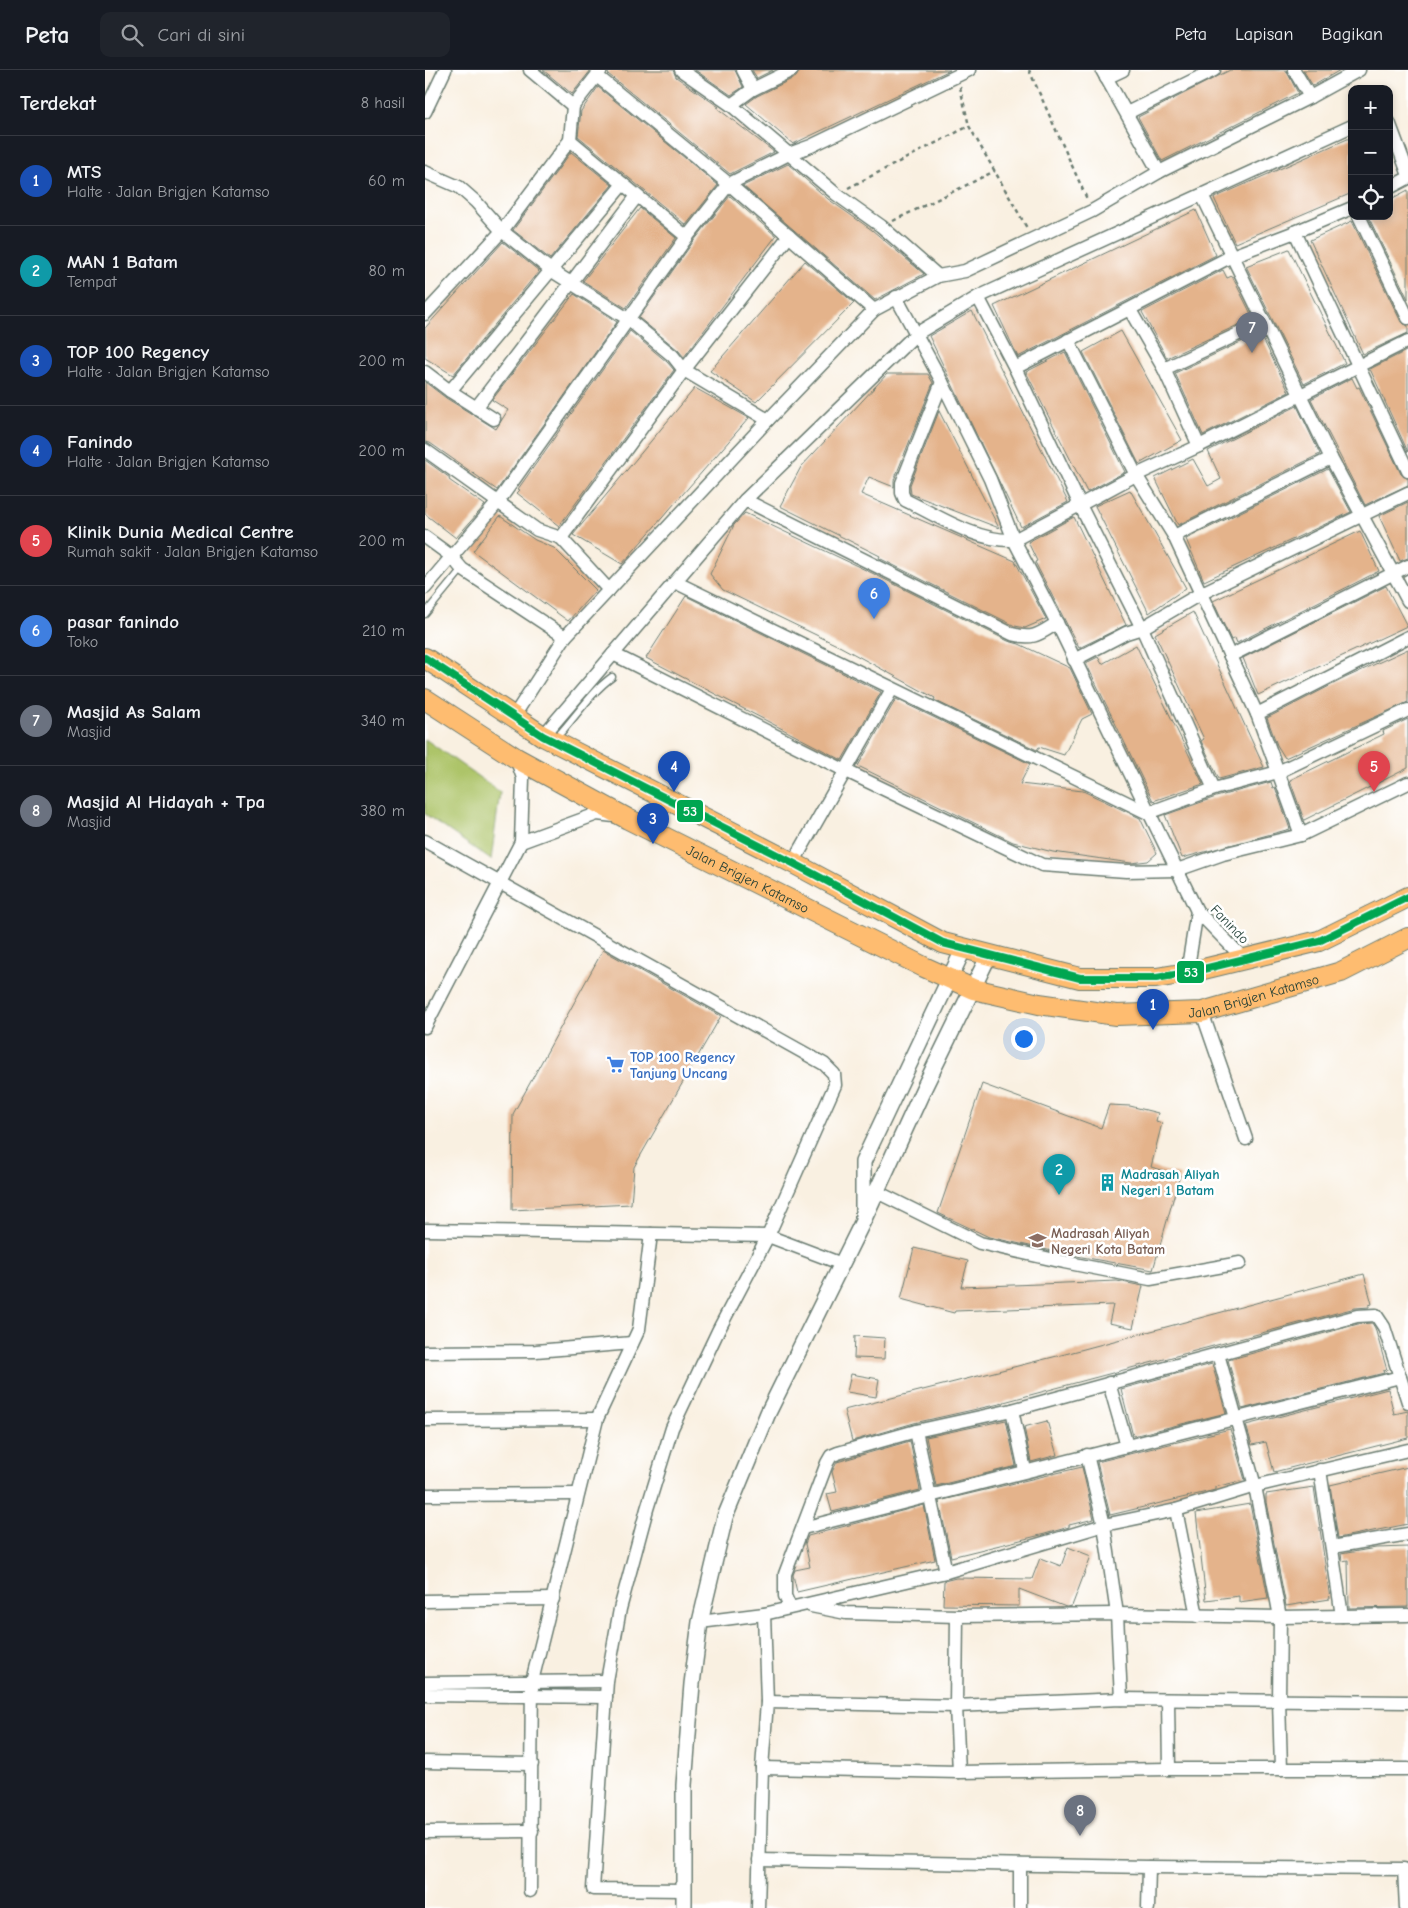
<!DOCTYPE html>
<html lang="id">
<meta charset="utf-8">
<style>
:root{--surface:#171b24;--page:#20242c;--text:#f1f3f6;--muted:#9ea1a6;--line:#363941;--accent:#d93025}
body{margin:0;font-family:"Comic Neue",sans-serif;background:var(--page);color:var(--text)}
.controls{position:absolute;right:15px;top:15px;display:grid;overflow:hidden;border-radius:10px;box-shadow:0 2px 8px #0003}
.controls button{width:45px;height:45px;display:grid;place-items:center;padding:0;border:0;border-bottom:1px solid var(--line);background:var(--surface);color:var(--text);font:25px sans-serif}
.you{position:absolute;left:598px;top:968px;width:18px;height:18px;margin:-12px;border:4px solid #fff;border-radius:50%;background:#1a73e8;box-shadow:0 0 0 8px #1a73e833}
.badge{display:grid;place-items:center;width:32px;height:32px;border-radius:50%;background:var(--accent);color:#fff;font-size:16px;font-weight:700}
.pin{position:absolute;translate:-50% -41px;filter:drop-shadow(0 1px 2px #0008)}
.pin::after{content:'';position:absolute;top:26px;width:18px;height:15px;background:inherit;clip-path:polygon(0 0,100% 0,50% 100%)}
.list{margin:0;padding:0;list-style:none}
h2{display:flex;justify-content:space-between;align-items:center;height:65px;margin:0;padding:0 20px;font-size:21px}
h2 small{font-size:16px;font-weight:400;color:var(--muted)}
.list li{display:grid;grid-template-columns:32px 1fr auto;gap:15px;align-items:center;box-sizing:border-box;height:90px;padding:0 20px;border-top:1px solid var(--line)}
.list b{display:block;font-size:19px;white-space:nowrap}
.list p{margin:0;font-size:16px;white-space:nowrap;color:var(--muted)}
.list em{font-size:16px;font-style:normal;color:var(--muted)}
.icon{flex:none;width:28px;height:28px;fill:none;stroke:currentColor;stroke-width:2;stroke-linecap:round;stroke-linejoin:round}
.map{position:relative;flex:none;width:983px;height:1838px;overflow:hidden}
header{display:flex;align-items:center;gap:30px;box-sizing:border-box;height:70px;padding:0 25px;background:var(--surface);border-bottom:1px solid var(--line)}
header strong{font-size:24px}
nav{display:flex;gap:28px;margin-inline-start:auto;font-size:18px}
.search{width:350px;height:45px;background:var(--page);display:flex;align-items:center;gap:12px;box-sizing:border-box;padding:0 18px;border-radius:10px;color:var(--muted);font-size:19px}
main{display:flex}
aside{flex:1;background:var(--surface)}
.map>svg:first-child{display:block}
.green{fill:#adc469;stroke:#66804e}
.building{fill:#e4b38b}
.lines{fill:none;stroke-linecap:round;stroke-linejoin:round}
.service-casing{stroke:#6b7c71;stroke-width:9}
.minor-casing{stroke:#6b7c71;stroke-width:15}
.tertiary-casing{stroke:#6b7c71;stroke-width:18}
.trunk-casing{stroke:#6b7c71;stroke-width:22}
.path{stroke:#6b7c71;stroke-width:2.5;stroke-dasharray:4 4;stroke-linecap:butt}
.service{stroke:#fff;stroke-width:6}
.minor{stroke:#fff;stroke-width:12}
.tertiary{stroke:#fff;stroke-width:15}
.trunk{stroke:#febc70;stroke-width:20}
.bus-1-casing{stroke:#fff;stroke-width:11}
.bus-1{stroke:#00a651;stroke-width:8}
.labels{text-anchor:middle;stroke-width:5;stroke-linejoin:round;paint-order:stroke}
.street-label{font-size:14px;fill:#1f3d34;stroke:#fff}
.shop-label{font-size:14px;font-weight:bold;fill:#366cbe;stroke:#fff;text-anchor:start}
.culture-label{font-size:14px;font-weight:bold;fill:#0d838f;stroke:#fff;text-anchor:start}
.education-label{font-size:14px;font-weight:bold;fill:#785e54;stroke:#fff;text-anchor:start}
.line-badge{stroke:#fff;stroke-width:2}
.badge-label{font-size:14px;text-anchor:middle;font-weight:bold;fill:#fff}
</style>
<header>
<strong>Peta</strong>
<div class="search"><svg class="icon" aria-label="search" viewBox="0 0 24 24"><circle cx="10" cy="10" r="6"/><path d="M15 15l6 6"/></svg>Cari di sini</div>
<nav><a>Peta</a><a>Lapisan</a><a>Bagikan</a></nav>
</header>
<main>
<aside>
<h2>Terdekat<small>8 hasil</small></h2>
<ul class="list">
<li><span class="badge" style="background:#1a4fb4">1</span><div><b>MTS</b><p>Halte · Jalan Brigjen Katamso</p></div><em>60 m</em></li>
<li><span class="badge" style="background:#0f9aa8">2</span><div><b>MAN 1 Batam</b><p>Tempat</p></div><em>80 m</em></li>
<li><span class="badge" style="background:#1a4fb4">3</span><div><b>TOP 100 Regency</b><p>Halte · Jalan Brigjen Katamso</p></div><em>200 m</em></li>
<li><span class="badge" style="background:#1a4fb4">4</span><div><b>Fanindo</b><p>Halte · Jalan Brigjen Katamso</p></div><em>200 m</em></li>
<li><span class="badge" style="background:#e0444e">5</span><div><b>Klinik Dunia Medical Centre</b><p>Rumah sakit · Jalan Brigjen Katamso</p></div><em>200 m</em></li>
<li><span class="badge" style="background:#3f7fe0">6</span><div><b>pasar fanindo</b><p>Toko</p></div><em>210 m</em></li>
<li><span class="badge" style="background:#6b7280">7</span><div><b>Masjid As Salam</b><p>Masjid</p></div><em>340 m</em></li>
<li><span class="badge" style="background:#6b7280">8</span><div><b>Masjid Al Hidayah + Tpa</b><p>Masjid</p></div><em>380 m</em></li>
</ul>
</aside>
<div class="map">
<svg width="983" height="1838" viewBox="0 0 983 1838">
<rect width="100%" height="100%" fill="#fff"/>
<filter id="ink" filterUnits="userSpaceOnUse"><feTurbulence type="fractalNoise" baseFrequency=".02" numOctaves="2"/><feDisplacementMap in="SourceGraphic" scale="10" xChannelSelector="R" yChannelSelector="G"/><feConvolveMatrix kernelMatrix="1 2 1 2 8 2 1 2 1" color-interpolation-filters="sRGB"/></filter>
<filter id="wash" filterUnits="userSpaceOnUse"><feTurbulence type="fractalNoise" baseFrequency=".0096" numOctaves="4" result="noise"/><feDisplacementMap in="SourceGraphic" scale="20" xChannelSelector="R" yChannelSelector="G"/><feGaussianBlur stdDeviation="1.12" result="paint"/><feColorMatrix in="noise" values="0 0 0 0 0 0 0 0 0 0 0 0 0 0 0 0 0 1.4 0 .05"/><feComposite in="paint" operator="in"/></filter>
<g filter="url(#wash)">
<rect width="100%" height="100%" fill="#f9f0e1"/>
<path class="green" d="M0 669 75 722 66 790 0 744Z"/>
<g id="blocks">
<g class="building">
<path d="M118 0H166L147 24Z"/>
<path d="M184 0H248L251 7 294 37 292 38 349 82 305 104 183 4Z"/>
<path d="M270 0H310L318 17 306 25Z"/>
<path d="M327 0H348L332 8Z"/>
<path d="M375 0H525L368 74 321 34 332 26 371 7Z"/>
<path d="M805 0H861L873 23 737 91 713 47Z"/>
<path d="M878 0H915L888 16Z"/>
<path d="M173 17 293 115 261 155 153 66 156 41Z"/>
<path d="M927 67V123L810 173 789 128Z"/>
<path d="M146 82 187 115 125 189 88 160Z"/>
<path d="M363 94 403 129 447 160 499 204 450 230 318 116Z"/>
<path d="M983 120V229L943 146H964V130Z"/>
<path d="M305 126 351 166 259 287 253 280 214 248 268 172Z"/>
<path d="M215 138 251 168 201 238 158 211Z"/>
<path d="M771 140 791 185 593 287 569 236Z"/>
<path d="M927 151 976 252 983 256V263L938 284 885 170Z"/>
<path d="M78 172 114 201 28 305 0 288V258Z"/>
<path d="M864 179 920 293 879 314 821 196Z"/>
<path d="M380 191 429 233 331 332 285 301Z"/>
<path d="M798 200 802 208 807 206 828 248 742 288 717 242Z"/>
<path d="M149 224 192 252 72 420 5 373 0 372V312L21 328 71 359 83 340 67 330Z"/>
<path d="M547 241 643 432 596 457 504 266Z"/>
<path d="M205 261 242 292 249 300 134 456 92 423 95 420 93 419Z"/>
<path d="M696 261 757 370 714 394 658 282Z"/>
<path d="M835 263 864 322 778 365 750 303Z"/>
<path d="M983 280V382L945 299Z"/>
<path d="M640 282 700 402 662 422 601 302Z"/>
<path d="M462 304H503L508 313 469 410V417L444 407 436 424 590 491 621 549 600 558 590 556 454 488 455 486 355 436 376 397Z"/>
<path d="M927 308 932 318 934 317 976 404 983 409V415L940 435 886 329Z"/>
<path d="M270 318 324 348 197 494 148 465Z"/>
<path d="M872 336 895 384 753 455 730 408 768 389 783 416 796 409 783 381Z"/>
<path d="M514 341 574 458 486 424 485 415Z"/>
<path d="M0 390 25 408 24 410 60 435 31 468 0 444Z"/>
<path d="M903 399 926 442 779 511 761 469Z"/>
<path d="M705 420 761 518 724 543 670 436Z"/>
<path d="M983 432V488L975 491 954 446Z"/>
<path d="M320 443 447 503 583 571 594 574 645 598 667 644 657 649 639 685 614 677 612 680 509 630 510 628 416 577 298 520 285 504 309 455Z"/>
<path d="M75 446 110 470 129 478 171 520 143 551 48 481Z"/>
<path d="M649 447 701 555 654 578 610 492 612 491 603 472Z"/>
<path d="M935 461 954 501 812 573 810 568 806 570 788 531Z"/>
<path d="M961 516 982 556 833 625 818 588Z"/>
<path d="M261 526 456 622 417 690 221 588Z"/>
<path d="M768 542 837 693 839 697 794 709 776 671 779 669 730 564Z"/>
<path d="M711 575 778 714 728 731 661 593 673 587 677 594Z"/>
<path d="M983 579V632L860 688 852 675 842 648 920 608Z"/>
<path d="M471 629 605 694 595 714 658 721 715 748 732 783 723 791 706 793 628 782 588 772 433 696Z"/>
<path d="M983 649V698L879 750 865 710 959 664 958 661Z"/>
<path d="M846 712 848 718 850 717 865 759 757 788 740 745 791 727Z"/>
<path d="M178 880 296 946 209 1097 206 1134 87 1140 88 1044Z"/>
<path d="M557 1014 676 1058 684 1035 705 1036 733 1043 731 1051 737 1053 726 1097 755 1105 728 1200 641 1184 564 1167 513 1143Z"/>
<path d="M489 1178 543 1191 536 1217 692 1211 718 1216 708 1258 684 1253 688 1235 530 1241 529 1243 476 1229Z"/>
<path d="M939 1204 947 1234 944 1235V1237L930 1238 579 1332V1333L489 1353 427 1371 419 1340 644 1283Z"/>
<path d="M947 1253 950 1258 962 1300 958 1301 959 1303 817 1339 803 1290 933 1254Z"/>
<path d="M430 1266 460 1268 459 1289 429 1288Z"/>
<path d="M787 1294 801 1343 708 1366 696 1319Z"/>
<path d="M426 1304 454 1309 451 1327 422 1322Z"/>
<path d="M963 1319 969 1344 983 1341V1368L849 1402 841 1372 827 1375 821 1355Z"/>
<path d="M581 1350 591 1396 511 1416 501 1367Z"/>
<path d="M622 1351 632 1385 606 1392 599 1357Z"/>
<path d="M805 1359 820 1410 790 1417V1420L782 1422 685 1445 672 1392Z"/>
<path d="M485 1371 495 1420 407 1442 402 1424 412 1422 407 1402 412 1392Z"/>
<path d="M657 1397 669 1449 644 1455V1457L620 1464 526 1487 514 1431Z"/>
<path d="M983 1397V1454L913 1468 905 1415Z"/>
<path d="M889 1417 905 1529 861 1536 841 1432V1424Z"/>
<path d="M825 1434 843 1528 814 1532V1526L781 1530 771 1443Z"/>
<path d="M499 1435 510 1490 372 1522 368 1505 370 1500 385 1497 380 1474 383 1466Z"/>
<path d="M643 1477 666 1486 647 1536 641 1537 594 1519V1536L518 1535 519 1511 531 1508 607 1509 615 1488 636 1496Z"/>
<path d="M983 1477V1537L924 1538 923 1490 917 1491 916 1484 951 1478Z"/>
</g>
</g>
</g>
<g filter="url(#ink)">
<use href="#blocks" fill-opacity="0" stroke="#6b7c71" stroke-width="1"/>
<g class="lines">
<defs>
<g id="service">
<path d="M0 544 37 499"/>
<path d="M131 668C150 648 165 623 187 607"/>
</g>
<g id="minor">
<path d="M105 0 148 36"/>
<path d="M256 0 306 35 411 124 456 156 513 206"/>
<path d="M318 0 328 19"/>
<path d="M677 0 734 102"/>
<path d="M869 0 885 27"/>
<path d="M172 6 304 114 449 240"/>
<path d="M681 8 698 0"/>
<path d="M306 35 328 19 367 0"/>
<path d="M0 42 20 0"/>
<path d="M702 43 789 0"/>
<path d="M964 52 983 103"/>
<path d="M145 70 262 167"/>
<path d="M0 102 34 117 51 132 77 161 127 201 203 249 248 286 259 300 343 350"/>
<path d="M964 118 983 108"/>
<path d="M777 125 906 388 983 531"/>
<path d="M934 146 983 248"/>
<path d="M870 162 983 401"/>
<path d="M471 227 517 312 565 409 589 470 632 553 772 841 819 889"/>
<path d="M553 227 590 298 655 435 717 558 789 719"/>
<path d="M705 240 739 299 774 376"/>
<path d="M0 244 77 161 145 70 148 36 176 0"/>
<path d="M643 270 711 405 749 466 805 586 832 644 876 765"/>
<path d="M590 298 807 186 870 162 927 138"/>
<path d="M739 299 839 252"/>
<path d="M0 302 25 321 69 349"/>
<path d="M517 312 477 413V423L480 430C513 446 552 472 589 470L711 405 774 376 983 271"/>
<path d="M25 321 198 114"/>
<path d="M51 338 212 126"/>
<path d="M0 380 112 460 136 468 184 520"/>
<path d="M320 430 587 564C609 570 614 564 632 553"/>
<path d="M749 466 906 388"/>
<path d="M0 467 26 486 37 499 140 567 343 350 449 240 513 206 540 201 667 141 734 102 885 27 934 0"/>
<path d="M136 468 259 300 364 166"/>
<path d="M250 512 723 743 789 719 853 702 983 640"/>
<path d="M0 518 73 432 262 167 304 114 364 84 386 76 544 0"/>
<path d="M188 584 421 701 617 795 701 801 752 800 798 784 876 765 983 713"/>
<path d="M805 586 983 496"/>
<path d="M649 590 701 563 717 558 775 524 983 423"/>
<path d="M832 644 983 567"/>
<path d="M89 646 140 567"/>
<path d="M118 666 320 430 491 264 553 227 927 56"/>
<path d="M91 688 98 708 96 772 172 744 189 746"/>
<path d="M0 771 399 994 409 1004 410 1015 343 1166 293 1261 247 1358 222 1439 195 1539 182 1611 168 1819 259 1820"/>
<path d="M368 793 467 619"/>
<path d="M762 903 772 841"/>
<path d="M777 942 821 1069"/>
<path d="M0 957 96 772"/>
<path d="M452 1122 555 1173 639 1192 725 1209 815 1193"/>
<path d="M0 1160 343 1166 417 1194"/>
<path d="M0 1282 111 1281 207 1273"/>
<path d="M793 1284 830 1416 855 1547 854 1630 856 1699"/>
<path d="M684 1313 702 1376"/>
<path d="M587 1340 600 1400"/>
<path d="M0 1350 172 1349"/>
<path d="M491 1361 521 1502"/>
<path d="M662 1385 679 1455 692 1544 696 1629"/>
<path d="M895 1400 917 1546"/>
<path d="M0 1425 153 1424"/>
<path d="M751 1440 772 1546"/>
<path d="M378 1458C577 1406 776 1359 975 1307"/>
<path d="M907 1477 983 1464"/>
<path d="M0 1531 128 1529"/>
<path d="M386 1536 421 1543 532 1546 692 1544 855 1547 983 1545"/>
<path d="M365 1537 360 1526V1504L402 1393 406 1386 413 1383 491 1361 587 1340 932 1246 951 1245 959 1257 983 1332"/>
<path d="M532 1546 531 1636 534 1702"/>
<path d="M275 1552 339 1544 521 1502 679 1455 751 1440 830 1416 983 1380"/>
<path d="M0 1613 182 1611"/>
<path d="M0 1625 181 1627"/>
<path d="M743 1630 744 1699"/>
<path d="M342 1632 531 1636 696 1629 983 1632"/>
<path d="M0 1692 107 1694"/>
<path d="M337 1698 534 1702 744 1699H983"/>
<path d="M0 1762 107 1761"/>
<path d="M334 1790 724 1797 979 1799 981 1838"/>
<path d="M105 1821 107 1611 172 1349 214 1259 226 1164"/>
<path d="M333 1838 337 1698 342 1632 339 1544"/>
<path d="M595 1838V1795"/>
<path d="M723 1838 724 1797"/>
</g>
<g id="tertiary">
<path d="M438 1147V1092L539 878"/>
<path d="M259 1838V1715L267 1614 275 1552 300 1447 343 1343 438 1151 498 1020 564 885"/>
</g>
<g id="trunk">
<path d="M0 588 118 666 368 793 518 873 655 908H731L762 903 894 871 983 827"/>
<path id="s1" d="M0 629 91 688 203 749 499 897 548 919 614 934 691 945 777 942 916 902 983 868"/>
</g>
</defs>
<use href="#service" class="service-casing"/>
<use href="#minor" class="minor-casing"/>
<use href="#tertiary" class="tertiary-casing"/>
<use href="#trunk" class="trunk-casing"/>
<g class="path">
<path d="M604 0 662 129"/>
<path d="M535 17 544 56 602 158"/>
<path d="M423 118 544 56"/>
<path d="M468 151 570 101"/>
</g>
<use href="#service" class="service"/>
<use href="#minor" class="minor"/>
<use href="#tertiary" class="tertiary"/>
<use href="#trunk" class="trunk"/>
<defs>
<path id="bus-1" d="M0 588 118 666 368 793 518 873 655 908H731L762 903 894 871 983 827"/>
</defs>
<use href="#bus-1" class="bus-1-casing"/>
<use href="#bus-1" class="bus-1"/>
</g>
</g>
<defs>
<symbol id="supermarket-bare" viewBox="-9 -9 18 18"><path d="M-6-5.5h2.5l.6 2H6L4.5 2H-2.5L-4.4-4H-6ZM-1.5 3.2a1.3 1.3 0 1 0 .1 0ZM3 3.2a1.3 1.3 0 1 0 .1 0Z" fill="#3f7fe0" stroke="#fff" stroke-width="2.5" paint-order="stroke"/></symbol>
<symbol id="building-bare" viewBox="-9 -9 18 18"><path d="M-4-6H4V6H1V3H-1V6H-4ZM-2.5-4.3h1.7v1.8h-1.7ZM.8-4.3h1.7v1.8H.8ZM-2.5-1h1.7V.8h-1.7ZM.8-1h1.7V.8H.8Z" fill="#0f9aa8" stroke="#fff" stroke-width="2.5" paint-order="stroke"/></symbol>
<symbol id="school-bare" viewBox="-9 -9 18 18"><path d="M0-5L7-2L0 1L-7-2ZM-4 1L0 2.5L4 1V4Q0 6-4 4Z" fill="#8d6e63" stroke="#fff" stroke-width="2.5" paint-order="stroke"/></symbol>
</defs>
<g fill-rule="evenodd">
<use href="#supermarket-bare" x="178" y="982" width="25" height="25"/>
<use href="#building-bare" x="670" y="1100" width="25" height="25"/>
<use href="#school-bare" x="600" y="1158" width="25" height="25"/>
</g>
<g class="labels">
<g class="street-label">
<text dy="5" stroke="none"><textPath href="#s1" startOffset="370">Jalan Brigjen Katamso</textPath></text>
<text transform="translate(805 854) rotate(46)" y="5">Fanindo</text>
<text dy="5" stroke="none"><textPath href="#s1" startOffset="906">Jalan Brigjen Katamso</textPath></text>
</g>
<g class="shop-label">
<text x="205" y="992">TOP 100 Regency<tspan x="205" dy="16">Tanjung Uncang</tspan></text>
</g>
<g class="culture-label">
<text x="696" y="1109">Madrasah Aliyah<tspan x="696" dy="16">Negeri 1 Batam</tspan></text>
</g>
<g class="education-label">
<text x="626" y="1168">Madrasah Aliyah<tspan x="626" dy="16">Negeri Kota Batam</tspan></text>
</g>
</g>
<g class="line-badge">
<rect x="251" y="729" width="28" height="24" rx="5" fill="#00a651"/>
<rect x="751" y="890" width="29" height="24" rx="5" fill="#00a651"/>
</g>
<g class="badge-label">
<text x="265" y="746">53</text>
<text x="766" y="907">53</text>
</g>
</svg>
<div class="controls">
<button>+</button>
<button>−</button>
<button><svg class="icon" aria-label="locate" viewBox="0 0 24 24"><circle cx="12" cy="12" r="6"/><path d="M12 2v4M12 18v4M2 12h4M18 12h4"/></svg></button>
</div>
<div class="you"></div>
<div class="pin badge" style="left:728px;top:960px;background:#1a4fb4">1</div>
<div class="pin badge" style="left:634px;top:1125px;background:#0f9aa8">2</div>
<div class="pin badge" style="left:228px;top:774px;background:#1a4fb4">3</div>
<div class="pin badge" style="left:249px;top:722px;background:#1a4fb4">4</div>
<div class="pin badge" style="left:949px;top:722px;background:#e0444e">5</div>
<div class="pin badge" style="left:449px;top:549px;background:#3f7fe0">6</div>
<div class="pin badge" style="left:827px;top:283px;background:#6b7280">7</div>
<div class="pin badge" style="left:655px;top:1766px;background:#6b7280">8</div>
</div>
</main>
